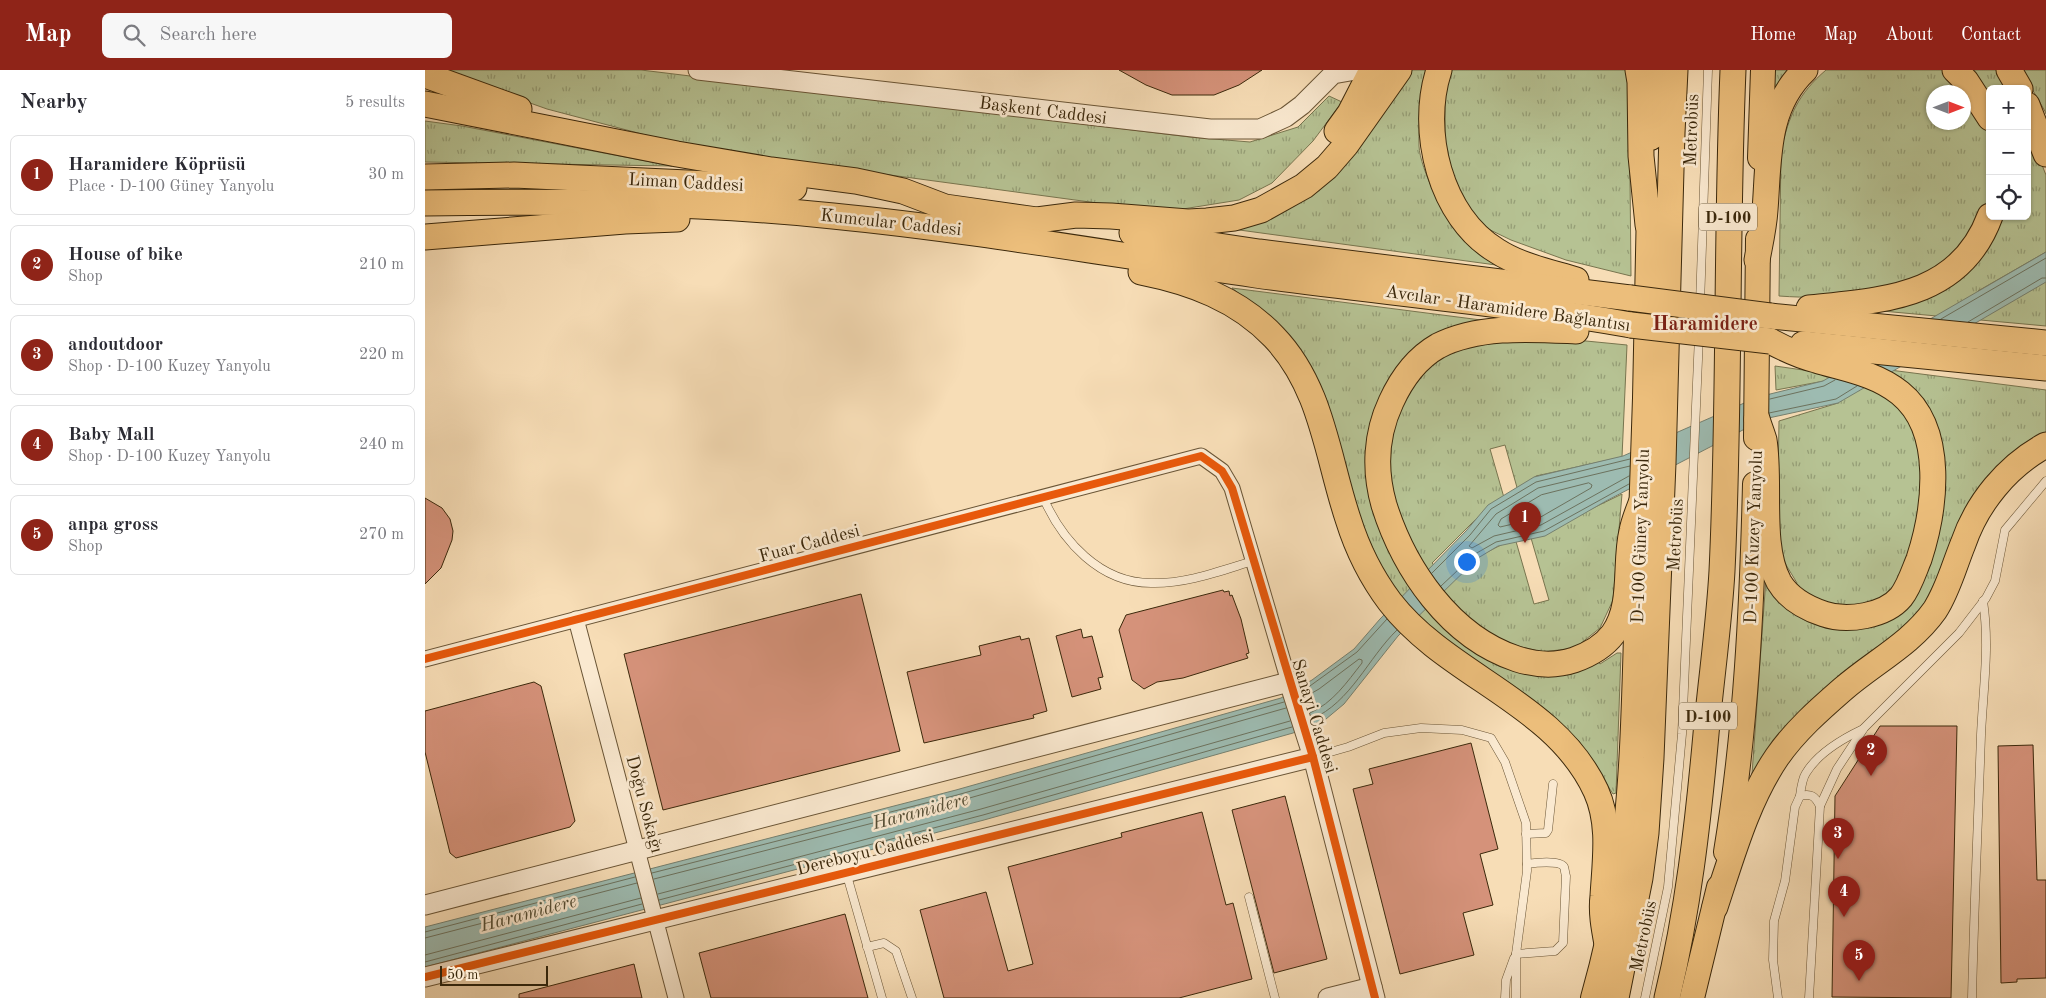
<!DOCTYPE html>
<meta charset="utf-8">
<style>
:root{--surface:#fff;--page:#f7f7f7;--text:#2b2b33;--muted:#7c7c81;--line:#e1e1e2;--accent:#8f2418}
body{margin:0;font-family:"Old Standard TT",serif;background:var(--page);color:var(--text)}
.controls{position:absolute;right:15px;top:15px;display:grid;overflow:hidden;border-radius:8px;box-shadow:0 1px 4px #0004}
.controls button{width:45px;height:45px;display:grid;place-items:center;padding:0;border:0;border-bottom:1px solid var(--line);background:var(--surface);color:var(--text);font:25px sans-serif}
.compass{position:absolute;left:1501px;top:15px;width:45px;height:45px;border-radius:50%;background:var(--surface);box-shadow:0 1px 4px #0004;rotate:90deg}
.scale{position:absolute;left:15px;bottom:12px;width:108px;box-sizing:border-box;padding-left:5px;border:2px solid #3b280b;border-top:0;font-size:14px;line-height:18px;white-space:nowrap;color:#3b280b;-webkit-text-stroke:4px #fae9d0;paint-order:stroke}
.you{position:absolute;left:1041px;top:491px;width:18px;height:18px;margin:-12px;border:4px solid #fff;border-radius:50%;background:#1a73e8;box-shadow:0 0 0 8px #1a73e833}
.badge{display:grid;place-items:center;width:32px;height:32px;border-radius:50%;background:var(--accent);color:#fff;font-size:16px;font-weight:700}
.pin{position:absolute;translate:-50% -41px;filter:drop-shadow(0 1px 2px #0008)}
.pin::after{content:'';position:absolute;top:26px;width:18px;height:15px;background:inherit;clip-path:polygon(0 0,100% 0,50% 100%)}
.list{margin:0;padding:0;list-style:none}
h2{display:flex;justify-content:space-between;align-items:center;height:65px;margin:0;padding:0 20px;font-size:21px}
h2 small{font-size:16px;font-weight:400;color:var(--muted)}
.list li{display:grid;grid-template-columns:32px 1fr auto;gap:15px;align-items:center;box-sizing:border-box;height:80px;margin:0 10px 10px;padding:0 10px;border:1px solid var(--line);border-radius:8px}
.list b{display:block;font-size:19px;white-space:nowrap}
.list p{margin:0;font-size:16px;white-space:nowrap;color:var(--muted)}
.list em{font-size:16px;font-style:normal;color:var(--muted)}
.icon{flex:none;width:28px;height:28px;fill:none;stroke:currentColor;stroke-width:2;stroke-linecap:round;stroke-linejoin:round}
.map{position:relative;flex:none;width:1621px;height:928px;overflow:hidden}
header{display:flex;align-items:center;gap:30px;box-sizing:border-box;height:70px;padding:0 25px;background:var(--accent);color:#fff}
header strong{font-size:24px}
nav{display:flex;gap:28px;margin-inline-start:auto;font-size:18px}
.search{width:350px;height:45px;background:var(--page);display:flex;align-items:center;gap:12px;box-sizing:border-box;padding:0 18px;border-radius:8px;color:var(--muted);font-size:19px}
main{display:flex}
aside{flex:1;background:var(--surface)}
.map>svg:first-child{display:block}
.grass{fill:url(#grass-tufts);stroke:#78754f;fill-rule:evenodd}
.water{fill:#9dbbb1;stroke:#76806f}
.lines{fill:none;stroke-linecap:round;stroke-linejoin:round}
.shore{stroke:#6c725e;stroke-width:1}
.building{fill:#d5927a;stroke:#3b280b}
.service-casing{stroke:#6a5536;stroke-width:9}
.minor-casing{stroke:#6a5536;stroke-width:17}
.tertiary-casing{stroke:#6a5536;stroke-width:21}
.primary-casing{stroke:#3b280b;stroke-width:26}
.trunk-casing{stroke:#3b280b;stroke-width:27}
.service{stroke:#fae9d0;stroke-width:8}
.minor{stroke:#fae9d0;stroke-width:15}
.tertiary{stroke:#fae9d0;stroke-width:19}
.primary{stroke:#ecbe7b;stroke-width:24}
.trunk{stroke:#ecbe7b;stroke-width:25}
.trunk-bridge-casing{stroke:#3b280b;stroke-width:27;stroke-linecap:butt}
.trunk-bridge{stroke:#ecbe7b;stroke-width:25}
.cycleway-casing{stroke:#fae9d0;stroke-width:11}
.cycleway{stroke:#e8590c;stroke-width:8}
.labels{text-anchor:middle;stroke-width:5;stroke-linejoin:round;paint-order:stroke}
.shield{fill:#fae9d0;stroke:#746246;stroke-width:1}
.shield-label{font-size:16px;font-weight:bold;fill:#3b280b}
.street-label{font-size:18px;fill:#3b280b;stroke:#fae9d0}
.water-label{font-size:19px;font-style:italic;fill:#544d34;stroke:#fae9d0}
.quarter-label{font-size:20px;font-weight:bold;fill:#7a1f14;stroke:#fae9d0}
</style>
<header>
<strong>Map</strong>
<div class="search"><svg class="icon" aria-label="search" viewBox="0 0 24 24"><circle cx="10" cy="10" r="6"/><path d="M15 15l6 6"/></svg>Search here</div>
<nav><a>Home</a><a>Map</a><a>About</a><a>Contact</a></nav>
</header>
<main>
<aside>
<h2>Nearby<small>5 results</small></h2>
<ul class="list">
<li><span class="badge">1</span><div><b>Haramidere Köprüsü</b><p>Place · D-100 Güney Yanyolu</p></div><em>30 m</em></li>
<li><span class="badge">2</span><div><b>House of bike</b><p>Shop</p></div><em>210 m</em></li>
<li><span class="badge">3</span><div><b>andoutdoor</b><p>Shop · D-100 Kuzey Yanyolu</p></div><em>220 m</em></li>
<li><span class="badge">4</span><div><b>Baby Mall</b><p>Shop · D-100 Kuzey Yanyolu</p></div><em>240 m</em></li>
<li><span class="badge">5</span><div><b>anpa gross</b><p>Shop</p></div><em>270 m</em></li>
</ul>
</aside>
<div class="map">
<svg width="1621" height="928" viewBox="0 0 1621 928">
<defs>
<pattern id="grass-tufts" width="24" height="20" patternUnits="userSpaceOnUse" patternTransform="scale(1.25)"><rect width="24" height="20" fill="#b6c293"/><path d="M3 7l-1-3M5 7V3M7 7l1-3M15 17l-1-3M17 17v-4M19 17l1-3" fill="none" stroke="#959e76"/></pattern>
</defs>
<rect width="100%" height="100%" fill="#f7ddb6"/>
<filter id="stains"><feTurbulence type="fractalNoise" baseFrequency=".004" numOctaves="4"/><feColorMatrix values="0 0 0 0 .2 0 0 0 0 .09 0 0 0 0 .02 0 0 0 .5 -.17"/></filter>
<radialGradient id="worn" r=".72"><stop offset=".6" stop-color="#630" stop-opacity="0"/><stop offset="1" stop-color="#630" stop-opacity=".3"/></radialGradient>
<g class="grass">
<path d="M12 0H216L765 67 825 72 873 57 904 26 917 32 888 71 847 113 814 130 739 142 391 95 251 73 122 39Z"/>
<path d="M986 0H1001C997 25 993 51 994 76 995 99 1020 149 1036 165 1046 176 1060 185 1071 195L807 159 846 147Z"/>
<path d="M1027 0H1202L1204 6 1206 206 1141 190 1086 170 1055 155 1038 130 1020 92V23Z"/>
<path d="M1349 0H1367L1348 28Z"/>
<path d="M1401 0H1517C1549 21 1565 50 1565 89 1565 100 1566 112 1565 123 1564 131 1559 140 1556 148 1551 161 1543 177 1532 187 1528 191 1521 193 1516 197 1468 226 1409 230 1354 226L1356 81C1364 45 1373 24 1401 0ZM1508 22H1538V52H1508Z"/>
<path d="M1545 0H1572L1585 19H1565V28Z"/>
<path d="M1596 0H1621V44V43Z"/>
<path d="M0 51 37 56 247 96 0 92Z"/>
<path d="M1602 58 1621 105V182L1553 221 1566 243 1621 211V256L1457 241C1491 233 1523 224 1547 198 1557 187 1568 160 1576 146H1602Z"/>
<path d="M807 218 1056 250 1016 265 966 310 948 427 1059 585 1173 591 1175 594 1192 583H1196L1191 723 1188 724 1154 671 1134 652 1022 575 979 534 960 505 935 450 900 326 879 285 850 252Z"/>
<path d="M1110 266 1202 275 1197 387 1111 406 1093 421 1080 375 1065 379 1082 438 1050 450 1007 493 1025 510 1052 487 1090 468 1109 534 1124 530 1106 468 1197 424 1188 530 1175 558 1150 578 1117 582 1089 575 1054 558 1026 532 985 477 967 422 962 375 971 338 1010 290 1054 272Z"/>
<path d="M1350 296 1392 302 1433 313 1457 325 1478 340 1492 362 1502 427 1475 514 1445 537 1394 534 1370 516 1372 513 1355 485 1352 471 1354 351 1413 333 1399 311 1351 320Z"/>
<path d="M1457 299 1621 320V363L1583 386 1557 414 1536 446 1516 500 1498 536 1483 556 1385 633 1327 704 1341 508C1348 517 1354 528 1362 537 1387 563 1422 561 1455 554L1519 418Z"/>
</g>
<path class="water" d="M1621 182V212L1413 333 1339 349 1181 431 1120 466 1073 476 1053 488 973 566 919 634 901 649 868 663 559 750 0 897V857L531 720 856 628 887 610 929 579 955 549 1041 461 1063 435 1109 407 1198 386 1333 327 1398 311Z"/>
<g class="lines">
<g class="shore">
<path d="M1516 249 1621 188"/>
<path d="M1543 252 1617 208H1621"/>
<path d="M1345 329 1399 316 1410 310"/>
<path d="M1344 343 1411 329 1432 316"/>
<path d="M1204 406 1116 455 1069 466 1047 478 1044 476 1071 444 1113 418 1205 396"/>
<path d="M1164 413 1167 415 1166 418 1114 448 1075 457 1073 455 1076 449 1116 425Z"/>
<path d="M1007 503 1045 465 1066 439 1111 412 1205 389"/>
<path d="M1016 516 1050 484 1071 472 1119 461 1204 414"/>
<path d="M878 621 932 582 962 549"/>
<path d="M880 627 894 619 934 589 937 590V593C922 612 908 633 885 643"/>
<path d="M887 649C926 632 943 588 972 560"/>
<path d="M227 803 532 725 859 632"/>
<path d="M229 809 534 731 861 638"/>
<path d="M233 824 556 739 865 651"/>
<path d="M234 830 558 745 867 657"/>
<path d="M0 862 210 807"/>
<path d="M0 868 212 813"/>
<path d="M0 885 216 828"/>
<path d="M0 892 217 834"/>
</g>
</g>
<g class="building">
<path d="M694 0H837L814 15 789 25H747L721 15Z"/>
<path d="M0 428 17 438 25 449 28 461 27 470 16 498 0 514Z"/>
<path d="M798 520 799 522 804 521 805 526 807 525 816 549 824 583 821 584 823 588 758 608 732 612 719 619 707 610 694 560 701 545Z"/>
<path d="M436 524 475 681 238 740 199 584Z"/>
<path d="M656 559 658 568 667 566 678 607 673 608 676 619 647 627 631 566Z"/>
<path d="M595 566 596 570 604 568 622 641 608 645 609 648 499 673 482 602 556 585 554 576Z"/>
<path d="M109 612 116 616 150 751 145 757 31 788 25 783 0 682V641Z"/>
<path d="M1455 656H1532L1526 928 1407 927 1410 726Z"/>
<path d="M1046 673 1073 779 1055 784 1068 835 1038 843 1049 885 975 904 928 719 948 714 944 699Z"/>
<path d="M1608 675 1612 810H1621V908L1592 909V912L1576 913 1573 676Z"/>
<path d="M860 726 902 889 849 903 807 740Z"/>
<path d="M777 742 801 835 808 833 827 909 754 928H519L495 840 561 822 583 901 608 894 583 797 697 767 696 763Z"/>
<path d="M420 844 443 928H286L274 883Z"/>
<path d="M209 894 217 928H94V924Z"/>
</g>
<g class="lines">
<defs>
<g id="service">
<path d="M1275 234 1283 0"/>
<path d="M618 427C637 471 675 513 726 513 761 514 795 501 828 491"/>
<path d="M888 687 923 677 959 663 996 658 1037 660 1066 668 1080 692 1101 753 1102 801 1091 884V928"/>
<path d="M1375 726C1376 718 1377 709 1381 703 1393 683 1417 669 1438 659"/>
<path d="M1395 736 1412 699 1439 658 1534 563 1561 528 1570 511 1580 460 1621 411"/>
<path d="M1101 764 1121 763 1123 760 1128 714"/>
<path d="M421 802 457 928"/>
<path d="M824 827 850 928"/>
<path d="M442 877 459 873 471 881 487 928"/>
<path d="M1091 884 1130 881 1138 873 1141 806C1140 803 1140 800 1139 797 1135 790 1109 793 1102 794"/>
<path d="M1080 928 1081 910 1089 888"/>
<path d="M1220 928 1243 817 1257 664 1274 266"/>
<path d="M1353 928 1348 890 1349 851 1360 811 1370 737 1375 726C1386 723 1390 726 1395 736L1384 928"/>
<path d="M1547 928C1549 840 1553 752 1556 665 1558 620 1565 576 1558 531"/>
</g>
<g id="minor">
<path d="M151 549 251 928"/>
<path d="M0 589 776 386 797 401 807 418 864 612"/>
</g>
<g id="tertiary">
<path d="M273 0 785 59H835L861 47 877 35 908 4 931 0 943 8"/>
<path d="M0 835 864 612 888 687 950 928"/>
<path d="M0 907 888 687"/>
<path d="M903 928 947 917"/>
</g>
<g id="primary">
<path d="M1226 68 1229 0"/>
<path d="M1335 88 1338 0"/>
<path d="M1331 368 1333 169"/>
<path d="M1216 448 1220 328 1224 136"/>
<path d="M1301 782C1321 660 1327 537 1330 414"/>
<path d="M1168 928C1179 889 1188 850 1194 810 1210 710 1209 605 1213 503"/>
<path d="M1267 928 1294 817"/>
</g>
<g id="trunk">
<path d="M1014 0C994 61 1015 147 1072 181 1095 196 1125 202 1151 210"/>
<path d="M1213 0 1215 12 1216 86 1223 155"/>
<path d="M1530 0 1541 11 1565 48"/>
<path d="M1584 0 1595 19"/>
<path d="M0 5 94 39"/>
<path d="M0 34 252 84 346 100 431 111 478 121 520 137 612 150 651 145 686 146 763 152 782 151 809 148 836 140 879 116 902 97 921 75 974 0"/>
<path d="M1602 35 1621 84"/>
<path d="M912 61 925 43 947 0"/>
<path d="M0 107 89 105 369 118"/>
<path d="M0 133C137 131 272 132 408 146 550 160 690 185 831 205 956 222 1082 233 1206 255"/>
<path d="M707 163 834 182 1205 228"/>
<path d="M0 167 200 151 252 149"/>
<path d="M1332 190C1335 174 1339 157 1340 140 1344 90 1340 38 1380 0"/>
<path d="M716 202C766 212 813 229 849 267 897 317 902 386 923 449 932 478 947 508 965 532 1023 607 1130 632 1171 721 1186 754 1180 791 1178 826 1176 842 1179 858 1182 874"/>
<path d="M1384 238C1458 230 1535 228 1565 146"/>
<path d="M1345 246 1621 273"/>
<path d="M1151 261C1107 259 1054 255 1013 276 992 288 976 310 966 332 951 364 949 400 959 435 979 499 1025 567 1092 589 1111 595 1131 596 1149 590 1163 585 1179 576 1188 564 1209 535 1199 494 1207 461 1209 450 1214 439 1218 428"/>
<path d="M1378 274 1621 298"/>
<path d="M1332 349C1334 356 1337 363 1339 370 1346 413 1334 475 1354 512 1364 529 1381 538 1399 544 1422 552 1460 546 1476 527 1484 517 1489 501 1494 489 1510 440 1521 360 1475 323 1450 303 1420 299 1391 290 1375 286 1360 279 1345 271"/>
<path d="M1290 837C1307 786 1322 731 1352 687 1370 661 1395 639 1418 619 1449 592 1486 574 1510 540 1523 520 1529 496 1538 474 1552 433 1582 396 1621 375"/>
<path d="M1191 928 1215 808 1221 763 1226 688 1238 393 1247 63 1250 0"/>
<path d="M1242 928C1263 841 1273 753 1281 664 1286 610 1294 555 1297 501 1305 334 1301 167 1308 0"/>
</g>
</defs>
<use href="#service" class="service-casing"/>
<use href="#minor" class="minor-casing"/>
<use href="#tertiary" class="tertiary-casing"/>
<use href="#primary" class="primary-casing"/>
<use href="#trunk" class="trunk-casing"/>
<use href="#service" class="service"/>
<use href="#minor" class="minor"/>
<use href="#tertiary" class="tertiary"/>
<use href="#primary" class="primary"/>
<use href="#trunk" class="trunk"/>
<defs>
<g id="trunk-bridge">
<path d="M1205 228 1345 246"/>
<path d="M1206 255 1345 271"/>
</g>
</defs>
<use href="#trunk-bridge" class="trunk-bridge-casing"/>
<use href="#trunk-bridge" class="trunk-bridge"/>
<defs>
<g id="cycleway">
<path d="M0 589 776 386 797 401 807 418 888 687 950 928"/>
<path d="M0 907 888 687"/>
</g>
</defs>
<use href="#cycleway" class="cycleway-casing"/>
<use href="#cycleway" class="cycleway"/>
</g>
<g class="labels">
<g class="shield">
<rect x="1274" y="133.5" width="58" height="27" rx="4"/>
<rect x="1254" y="632.5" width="58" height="27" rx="4"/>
</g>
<g class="shield-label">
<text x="1303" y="153">D-100</text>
<text x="1283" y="652">D-100</text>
</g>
<g class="street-label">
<text transform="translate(618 40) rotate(7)" y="6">Başkent Caddesi</text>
<text transform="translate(1266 60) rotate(-88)" y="6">Metrobüs</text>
<text transform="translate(261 112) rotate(3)" y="6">Liman Caddesi</text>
<text transform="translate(466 152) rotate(6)" y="6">Kumcular Caddesi</text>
<text transform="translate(1083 238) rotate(8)" y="6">Avcılar - Haramidere Bağlantısı</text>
<text transform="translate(1250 465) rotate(-87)" y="6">Metrobüs</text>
<text transform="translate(1215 466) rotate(-88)" y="6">D-100 Güney Yanyolu</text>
<text transform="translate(1328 467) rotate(-88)" y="6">D-100 Kuzey Yanyolu</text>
<text transform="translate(384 473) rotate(-15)" y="6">Fuar Caddesi</text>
<text transform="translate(890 646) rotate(73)" y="6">Sanayi Caddesi</text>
<text transform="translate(220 734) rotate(75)" y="6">Doğu Sokağı</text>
<text transform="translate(440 782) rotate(-14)" y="6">Dereboyu Caddesi</text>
<text transform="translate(1218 866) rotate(-78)" y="6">Metrobüs</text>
</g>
<g class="water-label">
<text transform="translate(495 740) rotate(-15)" y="7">Haramidere</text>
<text transform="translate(103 842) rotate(-15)" y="7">Haramidere</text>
</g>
<g class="quarter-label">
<text x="1280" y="260">Haramidere</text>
</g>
</g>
<rect width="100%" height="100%" filter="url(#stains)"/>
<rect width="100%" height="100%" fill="url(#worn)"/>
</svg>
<div class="controls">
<button>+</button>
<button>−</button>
<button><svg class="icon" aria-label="locate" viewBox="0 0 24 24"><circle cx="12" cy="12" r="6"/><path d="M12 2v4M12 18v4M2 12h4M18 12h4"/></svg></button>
</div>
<svg class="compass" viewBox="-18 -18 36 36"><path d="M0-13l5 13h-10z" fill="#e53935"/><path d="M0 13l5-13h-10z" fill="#7c7c81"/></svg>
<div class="scale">50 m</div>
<div class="you"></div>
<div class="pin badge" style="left:1100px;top:473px">1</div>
<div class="pin badge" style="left:1446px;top:706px">2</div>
<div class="pin badge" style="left:1413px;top:789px">3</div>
<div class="pin badge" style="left:1419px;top:847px">4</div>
<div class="pin badge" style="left:1434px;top:911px">5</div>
</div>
</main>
